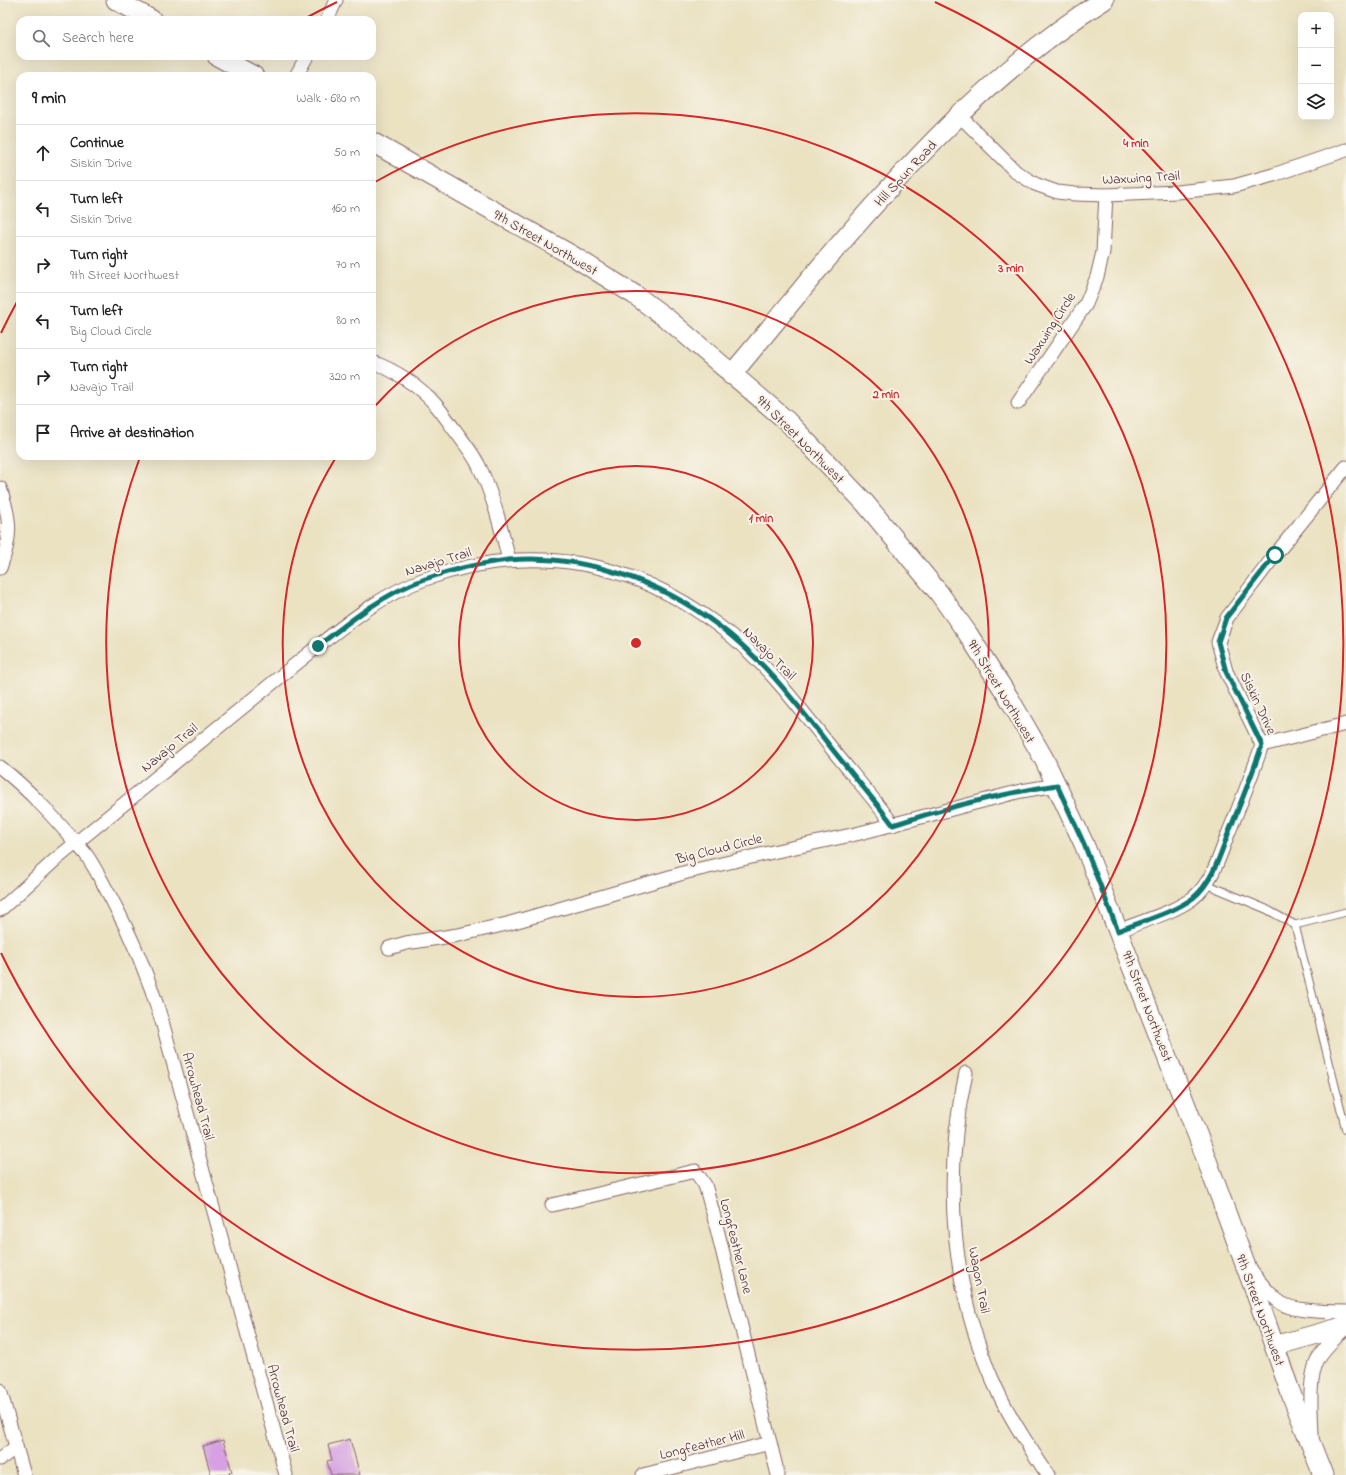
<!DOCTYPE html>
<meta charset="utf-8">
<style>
:root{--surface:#fff;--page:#f2f2f2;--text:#222;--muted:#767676;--line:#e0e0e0}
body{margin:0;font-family:"Indie Flower",sans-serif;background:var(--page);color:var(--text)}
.controls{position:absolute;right:12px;top:12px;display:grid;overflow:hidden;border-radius:8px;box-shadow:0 4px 16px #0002}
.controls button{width:36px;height:36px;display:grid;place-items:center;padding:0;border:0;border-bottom:1px solid var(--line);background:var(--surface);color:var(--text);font:20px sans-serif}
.stop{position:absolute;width:12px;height:12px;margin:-9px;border:3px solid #0f766e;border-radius:50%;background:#fff}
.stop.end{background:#0f766e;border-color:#fff;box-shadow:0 1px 4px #0008}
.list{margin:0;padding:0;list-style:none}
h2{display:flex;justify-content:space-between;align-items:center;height:52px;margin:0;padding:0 16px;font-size:17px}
h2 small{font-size:13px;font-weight:400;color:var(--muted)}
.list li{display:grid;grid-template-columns:26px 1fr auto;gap:12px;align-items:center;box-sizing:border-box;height:56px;padding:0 16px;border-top:1px solid var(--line)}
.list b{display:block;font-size:15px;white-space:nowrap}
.list p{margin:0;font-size:13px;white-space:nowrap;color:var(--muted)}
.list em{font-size:13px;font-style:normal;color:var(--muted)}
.icon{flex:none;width:22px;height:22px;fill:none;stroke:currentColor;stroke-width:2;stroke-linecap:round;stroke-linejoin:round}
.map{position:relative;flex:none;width:1346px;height:1475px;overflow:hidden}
.search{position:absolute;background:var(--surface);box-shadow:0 4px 16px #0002;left:16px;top:16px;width:360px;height:44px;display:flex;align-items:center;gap:10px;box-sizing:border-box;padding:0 14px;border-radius:12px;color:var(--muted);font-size:15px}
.panel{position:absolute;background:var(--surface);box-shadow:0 4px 16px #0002;left:16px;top:72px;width:360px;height:388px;border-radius:12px}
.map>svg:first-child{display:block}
.building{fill:#d6a0e2}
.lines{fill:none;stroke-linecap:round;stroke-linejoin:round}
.lane-casing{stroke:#826360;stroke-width:9}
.street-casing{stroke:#826360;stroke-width:15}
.secondary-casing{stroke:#826360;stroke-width:21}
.lane{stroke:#fff;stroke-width:7}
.street{stroke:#fff;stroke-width:13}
.secondary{stroke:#fff;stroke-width:19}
.route{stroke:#0f766e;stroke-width:5}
.ring{fill:none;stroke:#d62828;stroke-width:2}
.labels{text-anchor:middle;stroke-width:4;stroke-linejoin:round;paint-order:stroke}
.street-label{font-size:14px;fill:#4a1f2b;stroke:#f7f3e8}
.centre{fill:#d62828;stroke:#f7f3e8;stroke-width:2}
.ring-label{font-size:12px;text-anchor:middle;font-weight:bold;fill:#d62828;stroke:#f7f3e8;stroke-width:4;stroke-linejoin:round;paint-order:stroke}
</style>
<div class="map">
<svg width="1346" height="1475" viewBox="0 0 1346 1475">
<rect width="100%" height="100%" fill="#f7f3e8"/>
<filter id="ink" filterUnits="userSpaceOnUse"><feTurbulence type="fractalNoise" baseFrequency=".025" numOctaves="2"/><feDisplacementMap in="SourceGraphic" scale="8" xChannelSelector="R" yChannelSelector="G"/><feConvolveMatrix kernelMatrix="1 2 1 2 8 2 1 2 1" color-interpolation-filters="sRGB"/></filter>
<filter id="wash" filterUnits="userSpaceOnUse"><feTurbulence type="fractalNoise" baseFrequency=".012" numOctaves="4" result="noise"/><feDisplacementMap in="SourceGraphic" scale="16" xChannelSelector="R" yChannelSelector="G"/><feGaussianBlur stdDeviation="0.9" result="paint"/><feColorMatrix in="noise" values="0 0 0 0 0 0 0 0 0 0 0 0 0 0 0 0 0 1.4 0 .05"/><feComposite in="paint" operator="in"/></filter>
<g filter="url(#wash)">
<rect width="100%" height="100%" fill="#ebe2c2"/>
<g id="blocks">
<g class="building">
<path d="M350 1439 360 1475H331L327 1461 332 1460 328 1445Z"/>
<path d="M223 1440 232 1472H229L230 1475H211L203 1446Z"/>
</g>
</g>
</g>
<g filter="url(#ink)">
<use href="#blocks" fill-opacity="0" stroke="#826360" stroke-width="1"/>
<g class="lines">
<defs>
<g id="lane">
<path d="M1206 884 1266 909 1295 925 1346 1130"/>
<path d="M1295 925 1346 912"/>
</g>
<g id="street">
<path d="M327 20 336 0"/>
<path d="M296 76 307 56"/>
<path d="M959 115 1016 172 1035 184 1057 192 1075 194 1106 195 1177 192 1234 186 1273 175 1346 150"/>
<path d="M372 362C395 370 419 386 435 404 442 412 448 421 454 429 462 440 471 451 478 464 493 494 501 528 509 560"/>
<path d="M1018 403 1086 304 1097 277 1103 252 1106 195"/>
<path d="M0 488C11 520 12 536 0 568"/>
<path d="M1262 745 1346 724"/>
<path d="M0 767C29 790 51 814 75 842 79 847 84 851 87 856 96 869 103 884 111 898 133 939 150 980 163 1025L286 1475"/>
<path d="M0 910 55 860 318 646C351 620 385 593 425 579 531 542 630 559 719 626 763 659 796 703 829 745 850 772 873 797 893 825"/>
<path d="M1118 931C1142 921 1173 913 1193 898 1212 883 1220 855 1228 834 1240 805 1252 775 1262 745L1226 671 1218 642 1227 618 1275 555 1346 467"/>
<path d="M389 948 406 943 458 935 507 924 687 872 777 851 856 834 1021 791 1057 785"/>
<path d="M966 1073C942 1178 951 1294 998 1392 1012 1421 1030 1448 1048 1475"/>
<path d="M552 1205 695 1171 705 1185 713 1213 778 1475"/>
<path d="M1251 1271C1260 1282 1269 1295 1281 1303 1295 1312 1330 1312 1346 1312"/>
<path d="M0 1390 24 1475"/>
<path d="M1312 1439C1312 1416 1307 1381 1318 1359 1324 1347 1337 1337 1346 1327"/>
<path d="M0 1459 16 1447"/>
<path d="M643 1475 770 1443"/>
</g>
<g id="secondary">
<path d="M116 0 152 20"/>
<path d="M217 56 254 76"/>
<path d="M372 142 573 256 635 295 670 321 787 421 865 503 939 593 968 634 1009 698 1044 759 1084 844 1199 1139 1259 1302 1290 1391 1323 1475"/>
<path d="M731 375C760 341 788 306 816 272 899 174 994 68 1104 0"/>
<path d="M1274 1346 1346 1326"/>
</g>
</defs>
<use href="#lane" class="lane-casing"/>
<use href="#street" class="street-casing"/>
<use href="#secondary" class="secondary-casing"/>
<use href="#lane" class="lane"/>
<use href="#street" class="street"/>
<use href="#secondary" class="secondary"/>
</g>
</g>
<g class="lines" filter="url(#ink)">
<path class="route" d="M318 646C351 620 385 593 425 579 451 570 481 563 508 560 583 553 660 581 719 626 763 659 796 703 829 745 850 772 873 798 893 825 945 808 1003 793 1057 785L1084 844 1118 931C1142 921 1173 913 1193 898 1212 883 1220 855 1228 834 1240 805 1252 775 1262 745L1226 672 1218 642 1226 618 1275 555"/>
</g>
<g class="ring">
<circle cx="636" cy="643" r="177"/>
<path d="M374 407A353 353 0 1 1 335 459"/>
<path d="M375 182A530 530 0 1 1 140 457"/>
<path d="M1 333A707 707 0 0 1 18 300M304 19A707 707 0 0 1 337 2M935 2A707 707 0 1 1 1 953"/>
</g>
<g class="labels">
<g class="street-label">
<text transform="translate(905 173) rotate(-47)" y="5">Hill Spun Road</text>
<text transform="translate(1141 177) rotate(-3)" y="5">Waxwing Trail</text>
<text transform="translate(546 242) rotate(30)" y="5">9th Street Northwest</text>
<text transform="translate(1049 328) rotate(-57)" y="5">Waxwing Circle</text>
<text transform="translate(801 439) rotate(45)" y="5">9th Street Northwest</text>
<text transform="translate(438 561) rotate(-17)" y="5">Navajo Trail</text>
<text transform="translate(770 653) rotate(45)" y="5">Navajo Trail</text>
<text transform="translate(1002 691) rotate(59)" y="5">9th Street Northwest</text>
<text transform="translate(1259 703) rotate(65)" y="5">Siskin Drive</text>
<text transform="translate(169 747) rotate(-39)" y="5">Navajo Trail</text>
<text transform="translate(719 848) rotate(-14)" y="5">Big Cloud Circle</text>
<text transform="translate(1148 1006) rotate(69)" y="5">9th Street Northwest</text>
<text transform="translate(199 1096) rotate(75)" y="5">Arrowhead Trail</text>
<text transform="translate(737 1246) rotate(76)" y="5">Longfeather Lane</text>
<text transform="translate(980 1280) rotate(79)" y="5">Wagon Trail</text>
<text transform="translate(1261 1310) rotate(70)" y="5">9th Street Northwest</text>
<text transform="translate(284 1408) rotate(75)" y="5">Arrowhead Trail</text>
<text transform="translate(702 1444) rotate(-14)" y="5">Longfeather Hill</text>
</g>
</g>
<circle cx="636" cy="643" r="6" class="centre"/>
<g class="ring-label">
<text x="1136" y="147">4 min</text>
<text x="1011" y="272">3 min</text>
<text x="886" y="398">2 min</text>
<text x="761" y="522">1 min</text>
</g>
</svg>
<div class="controls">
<button>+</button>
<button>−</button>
<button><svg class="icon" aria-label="layers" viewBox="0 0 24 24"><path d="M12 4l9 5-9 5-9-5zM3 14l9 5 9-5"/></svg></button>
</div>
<div class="stop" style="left:1275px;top:555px"></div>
<div class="stop end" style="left:318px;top:646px"></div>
<div class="search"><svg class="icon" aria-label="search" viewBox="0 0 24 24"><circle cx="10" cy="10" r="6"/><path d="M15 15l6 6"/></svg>Search here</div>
<section class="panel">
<h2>9 min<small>Walk · 680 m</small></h2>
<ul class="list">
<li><svg class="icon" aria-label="ahead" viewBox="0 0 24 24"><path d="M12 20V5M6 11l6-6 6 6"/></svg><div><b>Continue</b><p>Siskin Drive</p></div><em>50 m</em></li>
<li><svg class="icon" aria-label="left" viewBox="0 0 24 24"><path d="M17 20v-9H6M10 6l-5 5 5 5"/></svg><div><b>Turn left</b><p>Siskin Drive</p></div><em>160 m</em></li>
<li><svg class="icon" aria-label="right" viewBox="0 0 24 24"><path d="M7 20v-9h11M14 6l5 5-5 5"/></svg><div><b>Turn right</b><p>9th Street Northwest</p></div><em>70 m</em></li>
<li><svg class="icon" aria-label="left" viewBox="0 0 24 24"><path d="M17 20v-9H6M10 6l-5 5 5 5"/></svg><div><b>Turn left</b><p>Big Cloud Circle</p></div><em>80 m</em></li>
<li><svg class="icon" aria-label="right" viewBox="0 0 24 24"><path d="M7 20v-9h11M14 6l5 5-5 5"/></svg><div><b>Turn right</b><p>Navajo Trail</p></div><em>320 m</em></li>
<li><svg class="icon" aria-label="arrive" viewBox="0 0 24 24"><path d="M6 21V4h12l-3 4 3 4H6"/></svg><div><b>Arrive at destination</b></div></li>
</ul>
</section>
</div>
